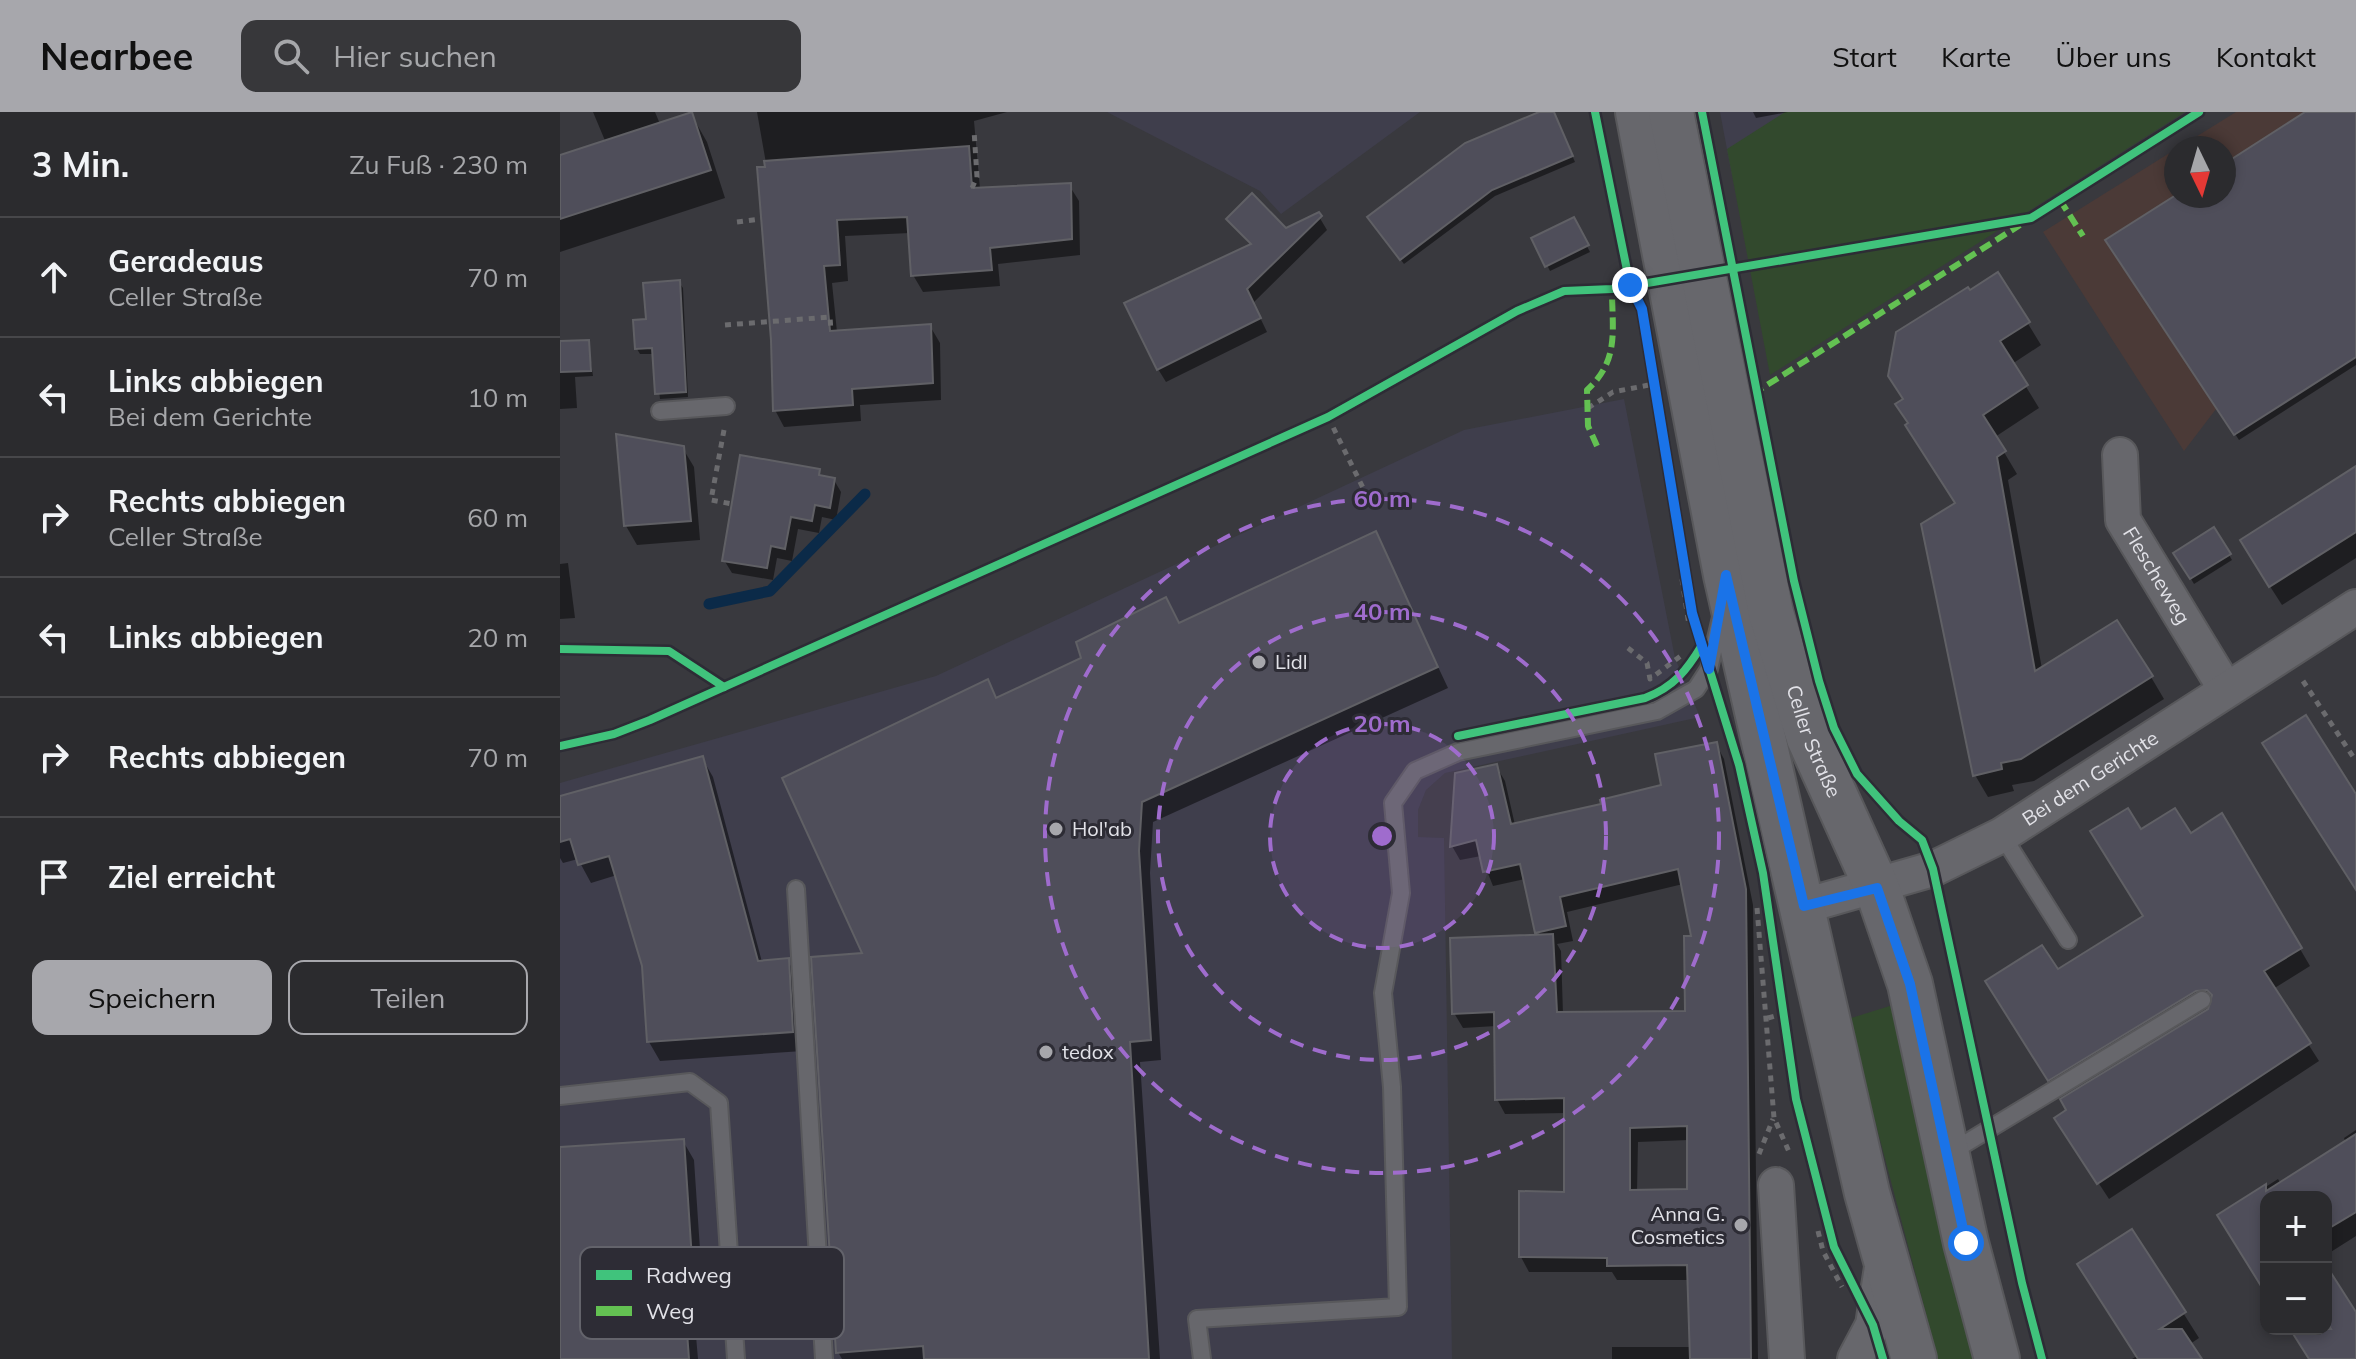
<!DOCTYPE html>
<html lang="de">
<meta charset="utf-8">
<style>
:root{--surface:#2b2b2e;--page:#37373a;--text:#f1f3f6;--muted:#a6a7aa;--line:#47474a;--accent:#a7a7ac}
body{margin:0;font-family:Mulish,sans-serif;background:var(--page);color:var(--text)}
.controls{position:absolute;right:24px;bottom:24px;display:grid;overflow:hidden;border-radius:16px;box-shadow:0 4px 12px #0003}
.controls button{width:72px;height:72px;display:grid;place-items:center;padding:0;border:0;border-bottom:2px solid var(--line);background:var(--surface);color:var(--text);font:40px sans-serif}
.compass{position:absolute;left:1604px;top:24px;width:72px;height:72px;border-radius:50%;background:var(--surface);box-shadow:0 4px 12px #0003;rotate:175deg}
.stop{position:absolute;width:24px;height:24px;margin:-18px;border:6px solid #1a73e8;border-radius:50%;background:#fff}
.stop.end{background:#1a73e8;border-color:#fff;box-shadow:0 2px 8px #0008}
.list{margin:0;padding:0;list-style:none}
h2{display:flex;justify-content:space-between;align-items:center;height:104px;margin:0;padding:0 32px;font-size:34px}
h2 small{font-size:26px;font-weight:400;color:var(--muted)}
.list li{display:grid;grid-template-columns:52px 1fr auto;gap:24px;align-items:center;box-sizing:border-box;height:120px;padding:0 32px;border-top:2px solid var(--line)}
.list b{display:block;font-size:30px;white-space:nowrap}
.list p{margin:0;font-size:26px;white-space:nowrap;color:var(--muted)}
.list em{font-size:26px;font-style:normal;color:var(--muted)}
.actions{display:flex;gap:16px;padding:24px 32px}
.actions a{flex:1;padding:18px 0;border:2px solid var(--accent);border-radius:16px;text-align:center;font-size:28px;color:var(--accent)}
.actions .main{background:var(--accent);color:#111}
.icon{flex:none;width:44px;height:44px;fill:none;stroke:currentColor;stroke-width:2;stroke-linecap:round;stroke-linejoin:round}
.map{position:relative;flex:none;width:1796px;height:1247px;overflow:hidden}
header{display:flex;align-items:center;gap:48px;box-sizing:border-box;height:112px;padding:0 40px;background:var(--accent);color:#111}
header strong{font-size:38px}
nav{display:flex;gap:44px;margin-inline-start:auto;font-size:28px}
.search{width:560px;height:72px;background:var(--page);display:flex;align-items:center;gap:20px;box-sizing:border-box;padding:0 28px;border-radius:16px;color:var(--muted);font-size:30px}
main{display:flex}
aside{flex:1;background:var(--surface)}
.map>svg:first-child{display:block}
.built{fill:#3f3e4c}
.industrial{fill:#4b3a37}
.green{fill:#32492d}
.shadow{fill:#0007;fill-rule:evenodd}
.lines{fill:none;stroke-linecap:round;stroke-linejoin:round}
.stream{stroke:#0b2a48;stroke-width:11}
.building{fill:#4f4e5a;stroke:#606065;stroke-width:2;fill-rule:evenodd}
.lane-casing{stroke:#58585b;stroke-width:20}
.street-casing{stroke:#58585b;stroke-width:38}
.secondary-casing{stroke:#58585b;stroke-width:48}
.path{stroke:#6b6b6e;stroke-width:5;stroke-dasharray:6 6;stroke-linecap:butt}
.lane{stroke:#67676c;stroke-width:16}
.street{stroke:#67676c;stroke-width:34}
.secondary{stroke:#67676c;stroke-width:44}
.quiet{stroke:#63c152;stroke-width:6;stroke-dasharray:12 6;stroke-linecap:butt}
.cycleway-casing{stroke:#2d2c35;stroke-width:13}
.cycleway{stroke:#40c37c;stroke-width:8}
.route{stroke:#1a73e8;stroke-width:10}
.ring{fill:none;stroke:#9f6ccd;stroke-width:4;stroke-dasharray:14 10}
.poi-dot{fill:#a7a7ac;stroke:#2d2c35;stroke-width:3}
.labels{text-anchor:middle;stroke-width:6;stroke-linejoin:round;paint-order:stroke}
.street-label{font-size:20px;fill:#e2e2e8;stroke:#2d2c35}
.poi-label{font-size:20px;fill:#e2e2e8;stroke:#2d2c35;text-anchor:start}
.key{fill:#2d2c35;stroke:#63636b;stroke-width:2}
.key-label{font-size:22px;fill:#e2e2e8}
.centre{fill:#9f6ccd;stroke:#2d2c35;stroke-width:4}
.ring-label{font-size:24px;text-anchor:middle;font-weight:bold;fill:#9f6ccd;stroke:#2d2c35;stroke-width:6;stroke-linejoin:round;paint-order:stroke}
</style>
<header>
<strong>Nearbee</strong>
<div class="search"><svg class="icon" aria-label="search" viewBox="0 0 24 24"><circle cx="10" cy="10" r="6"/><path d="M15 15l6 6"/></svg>Hier suchen</div>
<nav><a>Start</a><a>Karte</a><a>Über uns</a><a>Kontakt</a></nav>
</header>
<main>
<aside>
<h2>3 Min.<small>Zu Fuß · 230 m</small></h2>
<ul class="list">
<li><svg class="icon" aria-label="ahead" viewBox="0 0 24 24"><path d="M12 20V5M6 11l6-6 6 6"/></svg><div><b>Geradeaus</b><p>Celler Straße</p></div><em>70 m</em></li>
<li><svg class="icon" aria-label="left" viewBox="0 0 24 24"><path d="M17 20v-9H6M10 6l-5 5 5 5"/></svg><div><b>Links abbiegen</b><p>Bei dem Gerichte</p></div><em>10 m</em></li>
<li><svg class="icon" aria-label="right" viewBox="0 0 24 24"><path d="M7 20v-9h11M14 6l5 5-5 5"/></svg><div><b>Rechts abbiegen</b><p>Celler Straße</p></div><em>60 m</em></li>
<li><svg class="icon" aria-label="left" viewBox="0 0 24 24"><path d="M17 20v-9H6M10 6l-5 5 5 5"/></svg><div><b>Links abbiegen</b></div><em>20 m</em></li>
<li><svg class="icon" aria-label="right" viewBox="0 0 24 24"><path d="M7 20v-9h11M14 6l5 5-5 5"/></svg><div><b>Rechts abbiegen</b></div><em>70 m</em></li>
<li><svg class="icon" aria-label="arrive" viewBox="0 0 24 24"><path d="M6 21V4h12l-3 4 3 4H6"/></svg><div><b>Ziel erreicht</b></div></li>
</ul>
<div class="actions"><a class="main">Speichern</a><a>Teilen</a></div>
</aside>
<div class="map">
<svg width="1796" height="1247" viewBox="0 0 1796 1247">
<rect width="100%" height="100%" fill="#39393e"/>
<g class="built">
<path d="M547 0H860L721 102 700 79Z"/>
<path d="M1160 0H1377L1172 64Z"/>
<path d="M1064 287 1115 546 1140 605 885 661 866 678 858 698V725L884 726 892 1247H0V671L376 564 904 318Z"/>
</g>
<path class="industrial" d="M1676 0H1768L1796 73V245L1674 323 1656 297 1624 339 1483 120 1616 37V84H1664V36H1618Z"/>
<g class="green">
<path d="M1225 0H1625L1210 263 1167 37Z"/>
<path d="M1333 893 1418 1247H1378L1288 907Z"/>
</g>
<g class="shadow">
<path d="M33 0H95L100 12 131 2 147 30 165 86 0 140V45L46 31Z"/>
<path d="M197 0H447L414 9 420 77 509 73 519 89 520 143 438 152 440 174 363 180 353 163 350 121 285 124 288 169 272 171 277 220 370 214 380 231 381 288 300 293 301 309 224 315 215 298 207 57Z"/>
<path d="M985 0H993L1015 50 935 84 844 152 813 111Z"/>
<path d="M1193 0H1228L1196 6Z"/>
<path d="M1749 0H1796V253L1679 328 1548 129 1664 84V54Z"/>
<path d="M758 103 767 118 693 191 707 220 606 270 598 257 691 134 668 107 726 118Z"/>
<path d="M1013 108 1030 140 990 159 974 127Z"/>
<path d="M1438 163 1481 233 1452 252 1479 296 1435 325 1457 362 1448 368 1482 557 1591 565 1604 587 1474 669 1452 673 1454 679 1428 685 1415 663 1397 392 1349 312 1345 288 1409 180Z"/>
<path d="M119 170 123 176 128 285 100 287 95 242H80L77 237 89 209Z"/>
<path d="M28 230 33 264 15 265 17 296 0 297V231Z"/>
<path d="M122 335 134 355 140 428 77 433 66 414Z"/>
<path d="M1796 356V446L1722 493 1693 448Z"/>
<path d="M258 359 262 366 274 368 281 380 276 408 262 405 259 421 238 417 232 449 217 446 213 468 172 461 164 448Z"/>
<path d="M1654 418 1672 448 1634 472 1616 441Z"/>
<path d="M815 421 888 576 593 710 590 761 601 948 580 950 600 1247H282L278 1240 305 843 427 570 437 587 620 513Z"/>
<path d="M8 451 15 506 0 507V452Z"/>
<path d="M1156 632 1164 647 1193 793 1198 1247H1052V1235H1131L1130 1168H1057L1052 1160H969L961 1145 1006 1082V1001L945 1002 937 987 936 914 903 916 894 901 980 824 965 767 933 774 921 744 900 748 892 734 936 654 945 669 955 713 1043 693 1103 674ZM1123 772 1133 826 1127 901 1003 902 1001 839 997 832 1013 829 1007 800ZM1129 1028V1079L1077 1080 1078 1030Z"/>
<path d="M142 646 153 665 202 850 228 849 239 868 243 939 100 949 89 930 84 853 57 763 31 771 18 747 3 751 0 746V686Z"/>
<path d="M1662 704 1750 854 1713 877 1759 949 1549 1087 1507 1023 1650 895 1499 984 1438 886 1497 860 1585 805 1581 720 1630 724Z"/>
<path d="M1796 1018V1124L1766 1143V1085H1706V1178L1660 1104 1718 1067 1721 1072 1786 1031 1784 1026Z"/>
<path d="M123 1029 134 1048 145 1212H135L138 1247H0V1037Z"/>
<path d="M1572 1120 1639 1226 1630 1232 1640 1247H1572L1577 1244Z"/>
</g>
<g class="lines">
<path class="stream" d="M149 492 210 479 305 382"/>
</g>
<g class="building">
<path d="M132 0 151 58 0 107V43Z"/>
<path d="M979 0H994L1013 44 932 78 840 148 807 105 905 31Z"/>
<path d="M1745 0H1796V245L1674 323 1545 128 1616 83 1664 84V52Z"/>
<path d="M409 34 412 76 511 71 512 127 430 136 432 158 351 164 347 105 277 108 280 153 264 154 270 219 371 212 373 271 292 277 293 293 213 299 211 228 197 55H205L204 49Z"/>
<path d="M692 81 726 116 759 100 762 104 687 177 701 206 597 258 564 191 691 132 666 107Z"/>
<path d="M1014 105 1029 133 985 155 971 126Z"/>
<path d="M1438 160 1470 210 1440 229 1468 273 1423 303 1446 339 1437 345 1475 559 1557 508 1593 564 1461 647 1441 651 1442 657 1413 664 1361 412 1395 391 1345 313 1348 311 1335 292 1343 287 1328 264 1336 220 1408 175 1410 178Z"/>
<path d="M120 168 126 280 95 282 92 236 75 237 73 208 86 207 83 171Z"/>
<path d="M29 228 31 259 0 260V229Z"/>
<path d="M56 322 124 334 131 409 64 414Z"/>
<path d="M180 343 260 357 259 363 275 366 270 396 255 393 252 409 231 405 225 437 211 434 207 456 162 449Z"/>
<path d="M1796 354V420L1709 475 1680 428Z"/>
<path d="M1654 415 1671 442 1630 467 1613 441Z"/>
<path d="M816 419 878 555 582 690 579 739 591 928 570 930 589 1247H364L363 1234 276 1241 251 845 302 841 222 666 428 567 436 586 521 546 516 530 606 485 619 511Z"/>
<path d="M1746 603 1796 682V778L1702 631Z"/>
<path d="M1157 630 1186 777 1191 1247H1130L1127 1153 1047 1154V1146L959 1145V1079L1004 1080V986L935 988 934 900 892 902 890 826 993 822 997 900 1125 899 1124 824H1131L1118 757 1000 785 1006 814 975 821 960 752 923 760 916 728 890 735 895 661 937 652 951 712 1041 692 1040 688 1101 673 1095 642ZM1127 1014V1077L1070 1078V1016Z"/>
<path d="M143 644 198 849 229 846 233 920 87 930 82 854 49 744 18 753 10 727 0 730V684Z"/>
<path d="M1568 696 1581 717 1615 696 1631 721 1662 701 1742 836 1704 859 1751 931 1537 1072 1494 1006 1506 998 1500 987 1648 897 1652 883 1647 878 1636 879 1488 969 1425 869 1482 833 1498 857 1583 804 1530 719Z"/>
<path d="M1796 1022V1100L1766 1118V1085H1706V1182L1657 1103 1706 1072V1079Z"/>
<path d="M124 1027 135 1193H125L129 1247H0V1035Z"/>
<path d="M1572 1117 1626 1200 1600 1217H1622L1642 1247H1578L1517 1152Z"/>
<path d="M1766 1153 1796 1200V1247H1749L1730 1217H1771L1766 1209Z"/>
</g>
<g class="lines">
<defs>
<g id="lane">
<path d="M100 299 166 294"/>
<path d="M1442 723 1508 828"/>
<path d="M236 777 264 1247"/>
<path d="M0 984 130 970 159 991 176 1247"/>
<path d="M1388 1042 1642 888"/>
<path d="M642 1247 637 1207 838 1195 832 975 823 881 841 781 833 691 855 659 898 640 1097 599 1136 577 1149 557 1161 505"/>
</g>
<g id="street">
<path id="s1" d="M1560 343 1563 408 1665 576"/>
<path id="s2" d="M1244 794 1373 757 1442 723 1796 495"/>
<path d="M1216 1073 1227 1247"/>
<path d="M1295 1247 1313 1213 1323 1149"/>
</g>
<g id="secondary">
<path d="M1078 0 1166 463 1307 1081 1354 1247"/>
<path id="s3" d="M1111 0 1211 501 1249 626 1317 776 1350 872 1406 1131 1437 1247"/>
</g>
</defs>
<use href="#lane" class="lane-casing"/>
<use href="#street" class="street-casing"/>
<use href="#secondary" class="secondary-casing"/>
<g class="path">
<path d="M412 76 417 65 414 18"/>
<path d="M177 110 201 107"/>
<path d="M165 213 270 205 271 219"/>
<path d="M1028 296 1053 280 1089 273"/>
<path d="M768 305 811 392"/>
<path d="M164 318 151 388 172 392"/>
<path d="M1122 467 1129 513"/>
<path d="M1068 536 1087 551 1090 567 1122 543"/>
<path d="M1743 569 1796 649"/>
<path d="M1197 796 1214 1006 1230 1042"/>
<path d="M1208 906 1222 902"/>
<path d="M1199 1042 1213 1007"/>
<path d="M1258 1119 1263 1139 1282 1175"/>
</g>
<use href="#lane" class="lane"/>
<use href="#street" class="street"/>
<use href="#secondary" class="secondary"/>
<g class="quiet">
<path d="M1500 88 1523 124"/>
<path d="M1197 284 1196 280 1460 113"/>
<path d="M1037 334 1028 314 1027 278C1060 248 1052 218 1052 177"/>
</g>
<defs>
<g id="cycleway">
<path d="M1035 0 1070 173 1082 197 1132 501 1179 653 1203 761 1236 987 1274 1135 1313 1213 1323 1247"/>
<path d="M1142 0 1234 469 1259 569 1274 616 1297 662 1339 709 1362 728 1373 757 1462 1171 1482 1247"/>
<path d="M0 537 109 539 164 575"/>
<path d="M898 624 1085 586C1114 575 1127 558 1142 533"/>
<path d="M0 634 54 622 90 608 768 305 957 199 1004 179 1052 177 1471 106 1639 0"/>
</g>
</defs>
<use href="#cycleway" class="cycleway-casing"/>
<use href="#cycleway" class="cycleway"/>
</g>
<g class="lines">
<path class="route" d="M1070 173 1082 197 1132 501 1149 557 1166 463 1244 794 1317 776 1350 872 1406 1131"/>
</g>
<circle cx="822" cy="724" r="112" fill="#9f6ccd" fill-opacity=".12"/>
<g class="ring">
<circle cx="822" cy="724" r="112"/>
<circle cx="822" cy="724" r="224"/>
<circle cx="822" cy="724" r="337"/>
</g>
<g class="poi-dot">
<circle cx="699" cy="550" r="8"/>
<circle cx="496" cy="717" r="8"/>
<circle cx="486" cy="940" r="8"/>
<circle cx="1181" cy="1113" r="8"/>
</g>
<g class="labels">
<g class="street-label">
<text dy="7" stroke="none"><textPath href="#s1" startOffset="130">Flescheweg</textPath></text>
<text dy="7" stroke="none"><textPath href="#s3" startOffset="646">Celler Straße</textPath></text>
<text dy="7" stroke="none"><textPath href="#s2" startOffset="316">Bei dem Gerichte</textPath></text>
</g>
<g class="poi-label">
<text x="715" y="557">Lidl</text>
<text x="512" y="724">Hol'ab</text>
<text x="502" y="947">tedox</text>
<text x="1165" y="1109" text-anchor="end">Anna G.<tspan x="1165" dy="23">Cosmetics</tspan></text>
</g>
</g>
<rect x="20" y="1135" width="264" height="92" rx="12" class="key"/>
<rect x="36" y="1158" width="36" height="10" fill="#40c37c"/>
<rect x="36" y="1194" width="36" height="10" fill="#63c152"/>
<g class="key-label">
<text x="86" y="1171">Radweg</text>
<text x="86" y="1207">Weg</text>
</g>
<circle cx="822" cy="724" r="12" class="centre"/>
<g class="ring-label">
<text x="822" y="395">60 m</text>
<text x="822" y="508">40 m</text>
<text x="822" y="620">20 m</text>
</g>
</svg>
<div class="controls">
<button>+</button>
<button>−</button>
</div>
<svg class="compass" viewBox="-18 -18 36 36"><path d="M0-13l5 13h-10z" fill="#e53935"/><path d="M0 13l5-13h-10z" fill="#a6a7aa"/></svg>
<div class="stop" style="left:1406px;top:1131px"></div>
<div class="stop end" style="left:1070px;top:173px"></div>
</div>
</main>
